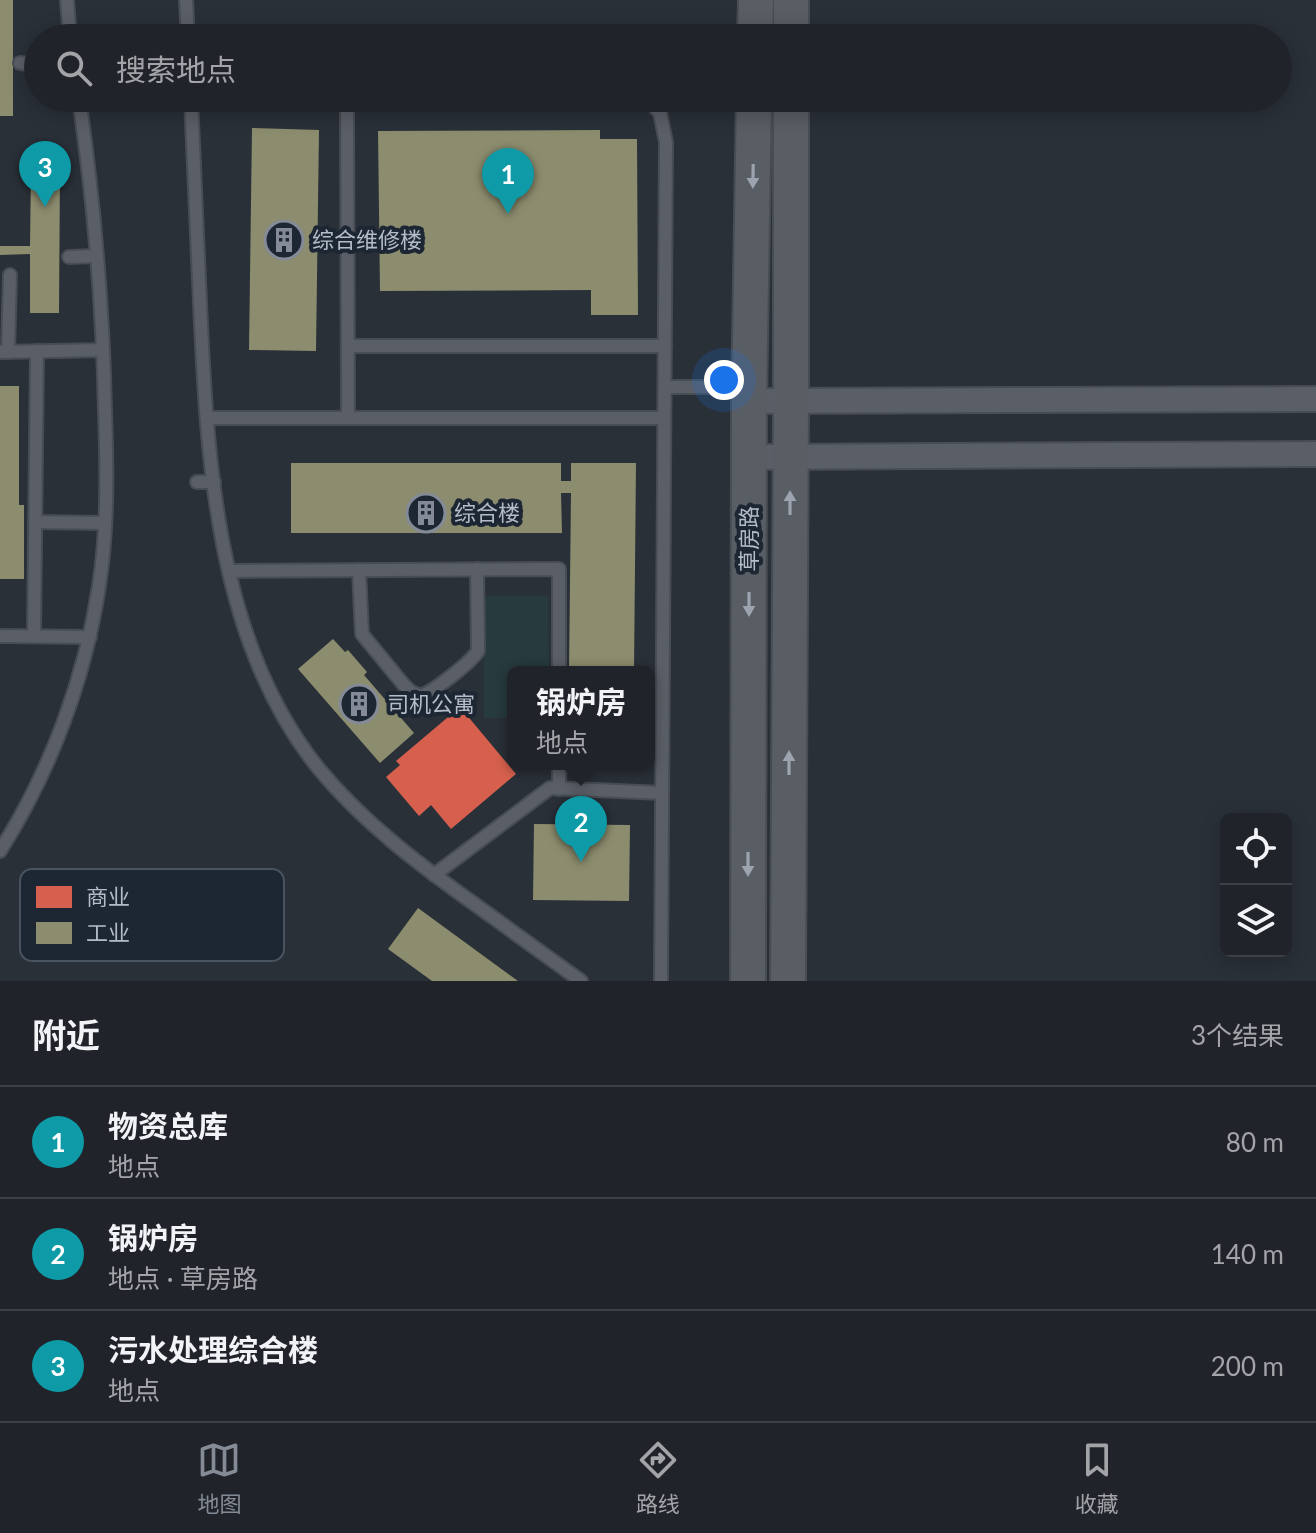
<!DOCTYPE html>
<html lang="zh">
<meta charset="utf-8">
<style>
:root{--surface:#20242a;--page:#282c32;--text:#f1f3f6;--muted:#a2a4a8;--line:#3d4147;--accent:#848b96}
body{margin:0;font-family:Lato,"Noto Sans SC",sans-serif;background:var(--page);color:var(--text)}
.controls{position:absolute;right:24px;bottom:24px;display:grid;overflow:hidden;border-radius:12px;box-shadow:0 4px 20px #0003}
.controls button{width:72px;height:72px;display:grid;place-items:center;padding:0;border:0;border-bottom:2px solid var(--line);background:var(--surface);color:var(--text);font:40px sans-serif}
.you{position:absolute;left:724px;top:380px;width:28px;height:28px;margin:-20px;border:6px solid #fff;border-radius:50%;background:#1a73e8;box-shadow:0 0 0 12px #1a73e833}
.badge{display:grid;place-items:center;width:52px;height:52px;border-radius:50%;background:var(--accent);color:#fff;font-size:26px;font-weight:700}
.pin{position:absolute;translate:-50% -66px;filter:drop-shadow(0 2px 4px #0008)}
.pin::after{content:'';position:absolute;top:42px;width:28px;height:24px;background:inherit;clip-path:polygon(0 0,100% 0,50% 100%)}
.popup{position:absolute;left:507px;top:666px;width:148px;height:104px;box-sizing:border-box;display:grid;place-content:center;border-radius:12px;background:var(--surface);filter:drop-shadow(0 2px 6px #0005);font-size:26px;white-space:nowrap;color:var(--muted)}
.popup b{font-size:30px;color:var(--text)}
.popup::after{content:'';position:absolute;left:50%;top:100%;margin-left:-16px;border:16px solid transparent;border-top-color:var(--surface)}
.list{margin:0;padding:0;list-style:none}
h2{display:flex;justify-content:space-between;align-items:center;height:104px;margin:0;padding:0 32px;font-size:34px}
h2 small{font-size:26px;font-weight:400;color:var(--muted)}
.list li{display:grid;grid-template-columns:52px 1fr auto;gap:24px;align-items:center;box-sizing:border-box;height:112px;padding:0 32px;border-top:2px solid var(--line)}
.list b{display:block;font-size:30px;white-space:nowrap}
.list p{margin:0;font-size:26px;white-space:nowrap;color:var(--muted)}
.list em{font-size:26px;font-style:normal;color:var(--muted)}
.icon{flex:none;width:44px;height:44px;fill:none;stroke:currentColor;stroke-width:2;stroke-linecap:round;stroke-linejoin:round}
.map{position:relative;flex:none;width:1316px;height:981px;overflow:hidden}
.search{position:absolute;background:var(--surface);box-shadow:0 4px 20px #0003;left:24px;right:24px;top:24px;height:88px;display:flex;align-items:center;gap:20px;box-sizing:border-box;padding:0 28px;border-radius:44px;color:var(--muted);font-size:30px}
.sheet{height:440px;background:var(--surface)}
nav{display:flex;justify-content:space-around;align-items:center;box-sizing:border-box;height:112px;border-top:2px solid var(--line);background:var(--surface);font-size:22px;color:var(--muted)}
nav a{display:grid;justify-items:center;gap:4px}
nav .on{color:var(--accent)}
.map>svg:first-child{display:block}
.green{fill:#273a3e}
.shops{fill:#d6604d}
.industry{fill:#8c8c6e}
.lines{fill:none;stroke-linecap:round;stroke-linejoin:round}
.lane-casing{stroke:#484c53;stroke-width:16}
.street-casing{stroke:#484c53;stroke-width:28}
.secondary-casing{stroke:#484c53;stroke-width:38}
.lane{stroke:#5a5e66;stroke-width:12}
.street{stroke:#5a5e66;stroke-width:24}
.secondary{stroke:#595d64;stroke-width:34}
.oneway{fill:#9da4b0}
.labels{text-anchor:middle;stroke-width:8;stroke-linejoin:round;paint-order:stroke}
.poi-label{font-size:22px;fill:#b4bcc9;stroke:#1d2633;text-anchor:start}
.street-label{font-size:22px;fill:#b4bcc9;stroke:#1d2633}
.key{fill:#1d2633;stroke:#4a5360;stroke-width:2}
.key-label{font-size:22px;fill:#b4bcc9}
</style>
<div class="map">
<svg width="1316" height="981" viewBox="0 0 1316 981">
<rect width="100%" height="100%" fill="#2a3038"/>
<path class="green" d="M483 596H548L549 672H513V718H484Z"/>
<path class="shops" d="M460 707 516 774 451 829 431 805 419 816 386 777 400 765 396 761Z"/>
<g class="industry">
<rect x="0" y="0" width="13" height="116"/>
<path d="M252 128 319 130 316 351 249 350Z"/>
<path d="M600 130V139H637L638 315H591V290L380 291 378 131Z"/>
<path d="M31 168H60L59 313H30V254L0 255V246H30Z"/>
<path d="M0 386H19V505H24V579H0Z"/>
<path d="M291 463H561V481H571V463H636L634 672H569L571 493H561L562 533H291Z"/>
<path d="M333 639 345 652 348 650 367 672 364 675 414 733 380 763 298 669Z"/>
<path d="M534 824 630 825 629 901 533 900Z"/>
<path d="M418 908 518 981H432L388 949Z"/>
</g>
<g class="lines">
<defs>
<g id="lane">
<path d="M67 0 70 38"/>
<path d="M186 0 188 38"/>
<path d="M20 63 38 65"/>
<path d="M191 98C194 166 197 235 200 303 207 459 216 642 319 769 363 822 417 863 473 903 509 929 545 955 581 981"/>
<path d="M347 98 348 418"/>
<path d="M647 98 660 113 666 142 661 981"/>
<path d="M69 257 96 256"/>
<path d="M348 346H665"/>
<path d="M0 352 103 350"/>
<path d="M8 352 10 275"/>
<path d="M665 387H746"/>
<path d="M207 418H664"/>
<path d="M197 482H214"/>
<path d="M35 522 105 523"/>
<path d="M359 570 362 634 403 684 411 692 421 696C434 691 470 663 478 651L477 569"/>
<path d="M229 571 559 569V672"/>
<path d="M0 636 90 637"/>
<path d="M34 636 37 351"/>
<path d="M559 789V764"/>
<path d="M0 851C50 772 85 679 99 586 108 529 107 469 105 411 103 307 94 202 79 98"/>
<path d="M434 875 550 788 662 793"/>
</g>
<g id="street">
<path d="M749 401 1316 399"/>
<path d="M749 457 1316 454"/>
</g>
<g id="secondary">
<path d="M791 0V38"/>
<path d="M755 38 756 0"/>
<path d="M748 981 749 401 754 98"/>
<path d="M788 981 791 401V98"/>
</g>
</defs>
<use href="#lane" class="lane-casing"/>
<use href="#street" class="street-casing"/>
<use href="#secondary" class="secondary-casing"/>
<use href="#lane" class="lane"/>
<use href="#street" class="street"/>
<use href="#secondary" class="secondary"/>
</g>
<defs><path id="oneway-solid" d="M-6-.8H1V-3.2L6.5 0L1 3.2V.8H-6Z" transform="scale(2)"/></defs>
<g class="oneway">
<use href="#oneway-solid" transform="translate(753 176) rotate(91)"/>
<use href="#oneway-solid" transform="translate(790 503) rotate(-90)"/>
<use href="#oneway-solid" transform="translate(749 604) rotate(90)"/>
<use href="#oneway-solid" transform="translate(789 763) rotate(-90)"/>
<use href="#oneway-solid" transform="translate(748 864) rotate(90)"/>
</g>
<defs>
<symbol id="building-ring" viewBox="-11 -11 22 22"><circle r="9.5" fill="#1d2633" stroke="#848b96" stroke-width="1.5"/><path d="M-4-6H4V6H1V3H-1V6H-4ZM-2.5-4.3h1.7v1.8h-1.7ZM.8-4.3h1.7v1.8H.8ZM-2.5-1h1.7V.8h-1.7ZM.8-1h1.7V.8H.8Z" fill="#848b96"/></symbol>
</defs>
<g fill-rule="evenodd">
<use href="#building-ring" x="262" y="218" width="44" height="44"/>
<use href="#building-ring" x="404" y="491" width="44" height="44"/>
<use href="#building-ring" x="337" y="682" width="44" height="44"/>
</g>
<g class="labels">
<g class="poi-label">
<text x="312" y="248">综合维修楼</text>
<text x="454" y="521">综合楼</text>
<text x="387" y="712">司机公寓</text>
</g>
<g class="street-label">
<text transform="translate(749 539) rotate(-90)" y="8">草房路</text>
</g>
</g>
<rect x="20" y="869" width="264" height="92" rx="12" class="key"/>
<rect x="36" y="886" width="36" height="22" fill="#d6604d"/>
<rect x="36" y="922" width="36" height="22" fill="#8c8c6e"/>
<g class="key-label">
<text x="86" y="905">商业</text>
<text x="86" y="941">工业</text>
</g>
</svg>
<div class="controls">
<button><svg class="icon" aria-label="locate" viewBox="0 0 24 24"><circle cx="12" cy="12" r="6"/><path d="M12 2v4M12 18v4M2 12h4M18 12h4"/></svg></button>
<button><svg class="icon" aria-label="layers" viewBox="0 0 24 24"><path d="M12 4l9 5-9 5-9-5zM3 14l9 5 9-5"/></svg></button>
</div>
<div class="you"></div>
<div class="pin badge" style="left:508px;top:214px;background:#0f9aa8">1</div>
<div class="pin badge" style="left:581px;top:862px;background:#0f9aa8">2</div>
<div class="popup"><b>锅炉房</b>地点</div>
<div class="pin badge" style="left:45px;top:207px;background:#0f9aa8">3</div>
<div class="search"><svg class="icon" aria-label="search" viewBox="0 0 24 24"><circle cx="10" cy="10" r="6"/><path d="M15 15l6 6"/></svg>搜索地点</div>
</div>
<section class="sheet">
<h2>附近<small>3个结果</small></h2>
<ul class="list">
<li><span class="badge" style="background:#0f9aa8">1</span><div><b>物资总库</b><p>地点</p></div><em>80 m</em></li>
<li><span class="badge" style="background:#0f9aa8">2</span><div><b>锅炉房</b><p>地点 · 草房路</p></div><em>140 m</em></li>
<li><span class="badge" style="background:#0f9aa8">3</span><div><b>污水处理综合楼</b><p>地点</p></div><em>200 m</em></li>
</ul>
</section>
<nav>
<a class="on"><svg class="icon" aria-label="map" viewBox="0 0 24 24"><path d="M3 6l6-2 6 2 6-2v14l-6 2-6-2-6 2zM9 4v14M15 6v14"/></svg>地图</a>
<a><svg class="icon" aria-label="directions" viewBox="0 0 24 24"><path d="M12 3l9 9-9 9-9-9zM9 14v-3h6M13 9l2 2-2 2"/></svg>路线</a>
<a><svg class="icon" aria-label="saved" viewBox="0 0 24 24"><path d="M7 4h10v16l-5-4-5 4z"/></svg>收藏</a>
</nav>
